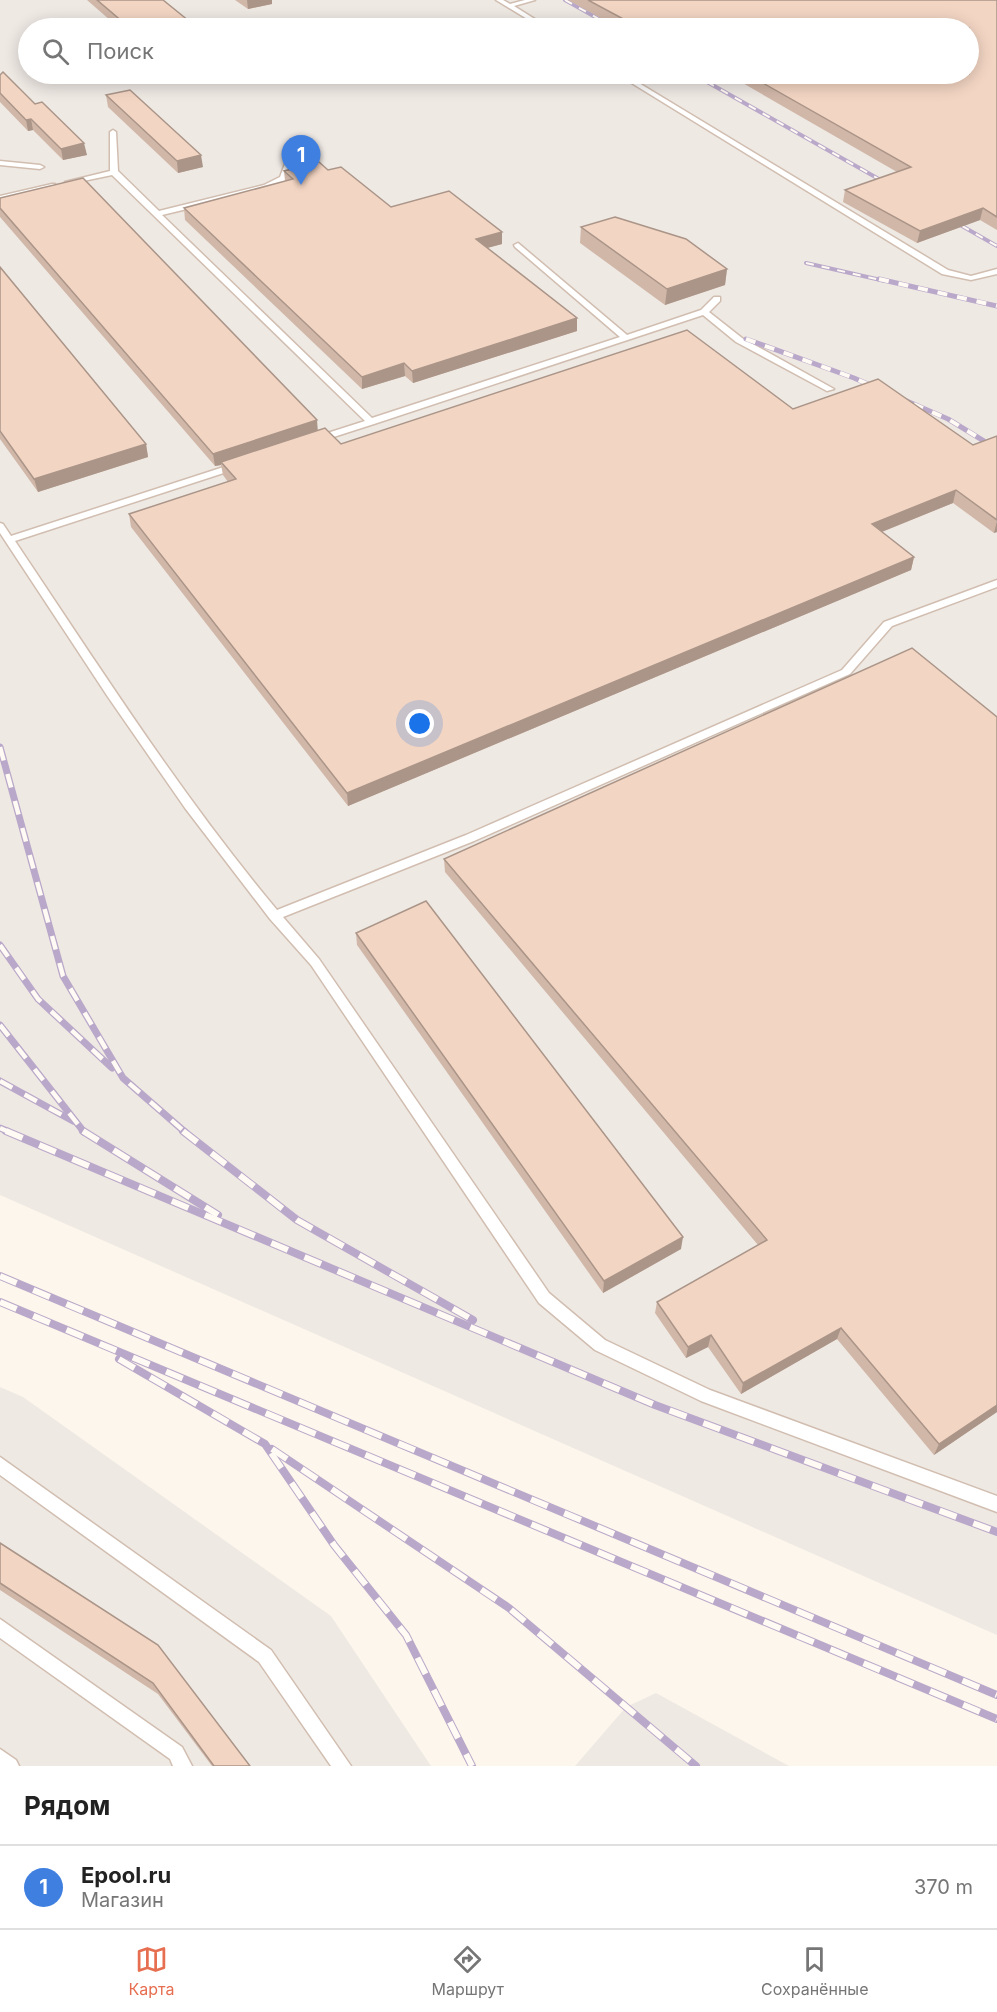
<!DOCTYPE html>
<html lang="ru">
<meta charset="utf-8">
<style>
:root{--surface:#fff;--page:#f6f6f6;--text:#222;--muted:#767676;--line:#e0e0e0;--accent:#e76f51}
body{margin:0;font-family:Inter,sans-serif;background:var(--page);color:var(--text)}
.you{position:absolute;left:420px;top:724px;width:21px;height:21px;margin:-15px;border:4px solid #fff;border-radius:50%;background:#1a73e8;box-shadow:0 0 0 9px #1a73e833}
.badge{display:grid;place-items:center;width:39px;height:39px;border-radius:50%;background:var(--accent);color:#fff;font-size:20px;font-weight:700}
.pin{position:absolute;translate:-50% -50px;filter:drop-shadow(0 2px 3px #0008)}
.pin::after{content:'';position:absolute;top:32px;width:21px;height:18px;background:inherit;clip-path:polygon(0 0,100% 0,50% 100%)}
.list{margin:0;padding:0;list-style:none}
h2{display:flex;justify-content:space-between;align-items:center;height:78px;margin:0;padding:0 24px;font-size:26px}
h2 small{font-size:20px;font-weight:400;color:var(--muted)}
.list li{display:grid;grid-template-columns:39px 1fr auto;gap:18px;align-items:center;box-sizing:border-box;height:84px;padding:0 24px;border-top:2px solid var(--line)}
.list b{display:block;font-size:22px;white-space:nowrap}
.list p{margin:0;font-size:20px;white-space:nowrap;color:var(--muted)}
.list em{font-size:20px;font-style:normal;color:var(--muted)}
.icon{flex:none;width:33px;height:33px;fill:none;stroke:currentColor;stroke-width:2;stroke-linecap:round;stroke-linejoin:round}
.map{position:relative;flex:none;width:997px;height:1766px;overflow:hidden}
.search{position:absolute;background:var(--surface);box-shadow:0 3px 15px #0003;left:18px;right:18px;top:18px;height:66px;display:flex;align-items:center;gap:15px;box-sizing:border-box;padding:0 21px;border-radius:33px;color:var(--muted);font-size:22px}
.sheet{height:162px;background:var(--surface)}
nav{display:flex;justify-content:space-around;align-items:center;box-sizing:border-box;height:84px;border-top:2px solid var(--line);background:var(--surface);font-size:16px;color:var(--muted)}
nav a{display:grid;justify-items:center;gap:3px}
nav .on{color:var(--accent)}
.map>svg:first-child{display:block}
.industrial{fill:#efe9e4;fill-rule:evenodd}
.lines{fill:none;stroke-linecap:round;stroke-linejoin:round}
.lane-casing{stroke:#d1beb0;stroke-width:3}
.lane{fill:#fff;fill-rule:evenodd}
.rail-far3-casing{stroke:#b9a8c9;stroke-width:4}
.rail-far2-casing{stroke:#b9a8c9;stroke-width:5}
.rail-far1-casing{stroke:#b9a8c9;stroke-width:7}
.rail-casing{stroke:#b9a8c9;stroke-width:8}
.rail-far3{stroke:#fffaf3;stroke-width:2;stroke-dasharray:8;stroke-linecap:butt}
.rail-far2{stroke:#fffaf3;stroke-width:4;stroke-dasharray:10;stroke-linecap:butt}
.rail-far1{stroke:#fffaf3;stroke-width:4.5;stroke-dasharray:14;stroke-linecap:butt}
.rail{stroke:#fffaf3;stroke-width:6;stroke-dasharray:18;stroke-linecap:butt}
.wall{fill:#d1b7a8}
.shaded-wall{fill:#aa9588}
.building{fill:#f3d5c3;stroke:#aa9588;stroke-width:1.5}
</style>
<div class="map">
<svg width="997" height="1766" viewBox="0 0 997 1766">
<rect width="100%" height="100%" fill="#fdf6ec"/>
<g class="industrial">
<path d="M0 0H997V1635L0 1195ZM28 28H968V74H28Z"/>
<path d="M0 1387 23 1397 331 1616 431 1766H0Z"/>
<path d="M656 1693 789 1766H575L626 1707Z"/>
</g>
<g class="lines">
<defs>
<g id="lane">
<path d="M496 0H503L510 4 525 0H535L514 6 549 28H542Z"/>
<path d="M617 74H624L948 270 971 276 997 269V274L971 280 942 274Z"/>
<path d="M113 130 116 132 118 171 159 211 264 185 280 177 286 161H292L286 180 270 189 162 215 372 418 620 337 515 247 514 245 518 243 627 335 701 310 714 297H720V301L709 312 742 338 834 389 827 391 736 342 703 315 374 424 321 441H315V437L365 421 112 175 69 184 65 182 110 171V132Z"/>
<path d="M0 161 40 165 44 167 40 169 0 165Z"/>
<path d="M52 184H55V188L0 200V196Z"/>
<path d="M236 463 239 464V468L15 541C99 666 180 794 277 910L466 835 842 670 884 622 997 580V587L892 626 850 674 474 841 283 917 319 959 549 1293 605 1340 710 1390 997 1496V1512L701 1401 595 1350 539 1303 311 965 270 919 185 808 108 697 0 533V523L3 524 11 536Z"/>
<path d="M0 1457 271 1650 351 1766H331L259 1662 0 1475Z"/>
<path d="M0 1619 182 1747 192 1766H173L170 1759 0 1638Z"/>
<path d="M0 1749 16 1760 19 1766H0Z"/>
</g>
</defs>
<use href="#lane" class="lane-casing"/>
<use href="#lane" class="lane"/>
<defs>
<g id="rail-far3">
<path d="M565 0 615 28"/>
<path d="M693 74 893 187"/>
<path d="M948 218 997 246"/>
<path d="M806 263 885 281"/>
</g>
<g id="rail-far2">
<path d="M879 279 997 306"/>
<path d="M746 339 854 378 948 419 997 449"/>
</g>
<g id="rail-far1">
<path d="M0 747 63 976 123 1078 185 1132"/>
<path d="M0 945 38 999 112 1068"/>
<path d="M0 1025 84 1132"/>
<path d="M0 1081 73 1121"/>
<path d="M0 1128 9 1132"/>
</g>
<g id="rail">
<path d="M6 1131 655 1405 997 1532"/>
<path d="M83 1131 218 1215"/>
<path d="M183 1131 297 1220 473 1320"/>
<path d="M0 1276 997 1695"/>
<path d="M0 1302 997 1719"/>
<path d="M119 1359 265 1444 334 1545 406 1635 472 1766"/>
<path d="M272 1449 509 1608 696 1766"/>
</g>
</defs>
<use href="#rail-far3" class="rail-far3-casing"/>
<use href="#rail-far2" class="rail-far2-casing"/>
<use href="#rail-far1" class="rail-far1-casing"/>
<use href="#rail" class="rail-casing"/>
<use href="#rail-far3" class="rail-far3"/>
<use href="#rail-far2" class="rail-far2"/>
<use href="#rail-far1" class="rail-far1"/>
<use href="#rail" class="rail"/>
</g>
<g class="wall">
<path d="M87 0H163L189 21 190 28H119Z"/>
<path d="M235 0H272V4L248 9Z"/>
<path d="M568 0H997V230L980 220 917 243 843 202 845 190 897 172 727 74H969V28H619Z"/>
<path d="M0 75 87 155 63 160 33 130 28 131 0 102Z"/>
<path d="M106 95 203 167 178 173 108 107Z"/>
<path d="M328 170 391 207 502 232V244L487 248 577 318V331L413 383 405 376 362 389 185 220 184 208 285 181 284 171Z"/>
<path d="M0 198 318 431 341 444 793 409 973 445 997 436V532L994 533 953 503 882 532 914 557 911 570 348 806 131 527 129 514 228 482 223 475 221 465 215 466 0 217Z"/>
<path d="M581 227 727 269 725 285 665 305 580 243Z"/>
<path d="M0 267 146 444 148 457 38 492 0 439Z"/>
<path d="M997 717V1412L934 1455 837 1339 741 1394 708 1347 686 1358 655 1313 657 1302 758 1245 445 872 444 859Z"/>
<path d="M356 933 681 1249 603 1293 357 945Z"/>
<path d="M0 1543 250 1766H212L158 1694 0 1590Z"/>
</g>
<g class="shaded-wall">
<path d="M247 0H272V4L248 9Z"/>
<path d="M189 21 190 28H156Z"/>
<path d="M31 119 33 130 28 131 26 120Z"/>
<path d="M84 143 87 155 63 160 61 149Z"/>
<path d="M201 155 203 167 178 173 177 161Z"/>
<path d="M983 208 980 220 917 243 920 231Z"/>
<path d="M502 232V244L476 251V239Z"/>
<path d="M727 269 725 285 665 305 667 289Z"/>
<path d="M577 318V331L413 383 412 371Z"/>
<path d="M404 363 405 376 362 389V377Z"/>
<path d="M317 420 318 433 221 462V465L215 466 213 454Z"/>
<path d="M146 444 148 457 38 492 34 479Z"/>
<path d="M956 490 953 503 869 537 872 524Z"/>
<path d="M997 521V532L994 533Z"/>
<path d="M914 557 911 570 348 806 347 793Z"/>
<path d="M683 1237 681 1249 603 1293 604 1281Z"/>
<path d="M841 1328 837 1339 741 1394 743 1383Z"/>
<path d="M711 1335 708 1347 686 1358 688 1347Z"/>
<path d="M997 1405V1412L934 1455 939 1444Z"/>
</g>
<g class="building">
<path d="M97 0H163L189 21 156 28H130Z"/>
<path d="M588 0H997V217L983 208 920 231 845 190 911 167 747 74H969V28H640Z"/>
<path d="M3 72 35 104 42 102 84 143 61 149 31 119 26 120 0 93V75Z"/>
<path d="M130 90 201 155 177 161 106 95Z"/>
<path d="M319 162 328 170 341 167 391 207 449 191 502 232 476 239 577 318 412 371 404 363 362 377 184 208 293 179 284 171Z"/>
<path d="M83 178 317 420 213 454 0 208V198Z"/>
<path d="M615 217 686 239 727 269 667 289 581 227Z"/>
<path d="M0 267 146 444 34 479 0 431Z"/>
<path d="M687 330 793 409 878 379 973 445 997 436V520L956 490 872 524 914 557 347 793 129 514 236 479 221 462 325 428 341 444Z"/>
<path d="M912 648 997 717V1405L939 1444 841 1328 743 1383 711 1335 688 1347 657 1302 767 1240 444 859Z"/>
<path d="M426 901 683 1237 604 1281 356 933Z"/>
<path d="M0 1543 158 1645 250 1766H214L153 1683 0 1583Z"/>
</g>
</svg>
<div class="you"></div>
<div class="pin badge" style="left:301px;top:185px;background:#3f7fe0">1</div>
<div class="search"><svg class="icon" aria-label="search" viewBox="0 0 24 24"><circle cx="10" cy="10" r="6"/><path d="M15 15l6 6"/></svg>Поиск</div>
</div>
<section class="sheet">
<h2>Рядом<small></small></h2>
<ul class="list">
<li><span class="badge" style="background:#3f7fe0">1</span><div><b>Epool.ru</b><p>Магазин</p></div><em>370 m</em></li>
</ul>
</section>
<nav>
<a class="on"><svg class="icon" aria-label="map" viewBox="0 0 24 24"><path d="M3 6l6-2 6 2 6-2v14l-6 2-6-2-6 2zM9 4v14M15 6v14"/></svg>Карта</a>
<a><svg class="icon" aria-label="directions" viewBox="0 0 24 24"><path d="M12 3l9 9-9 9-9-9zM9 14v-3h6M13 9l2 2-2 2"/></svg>Маршрут</a>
<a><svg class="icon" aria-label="saved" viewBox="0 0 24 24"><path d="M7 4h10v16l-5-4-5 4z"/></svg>Сохранённые</a>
</nav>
